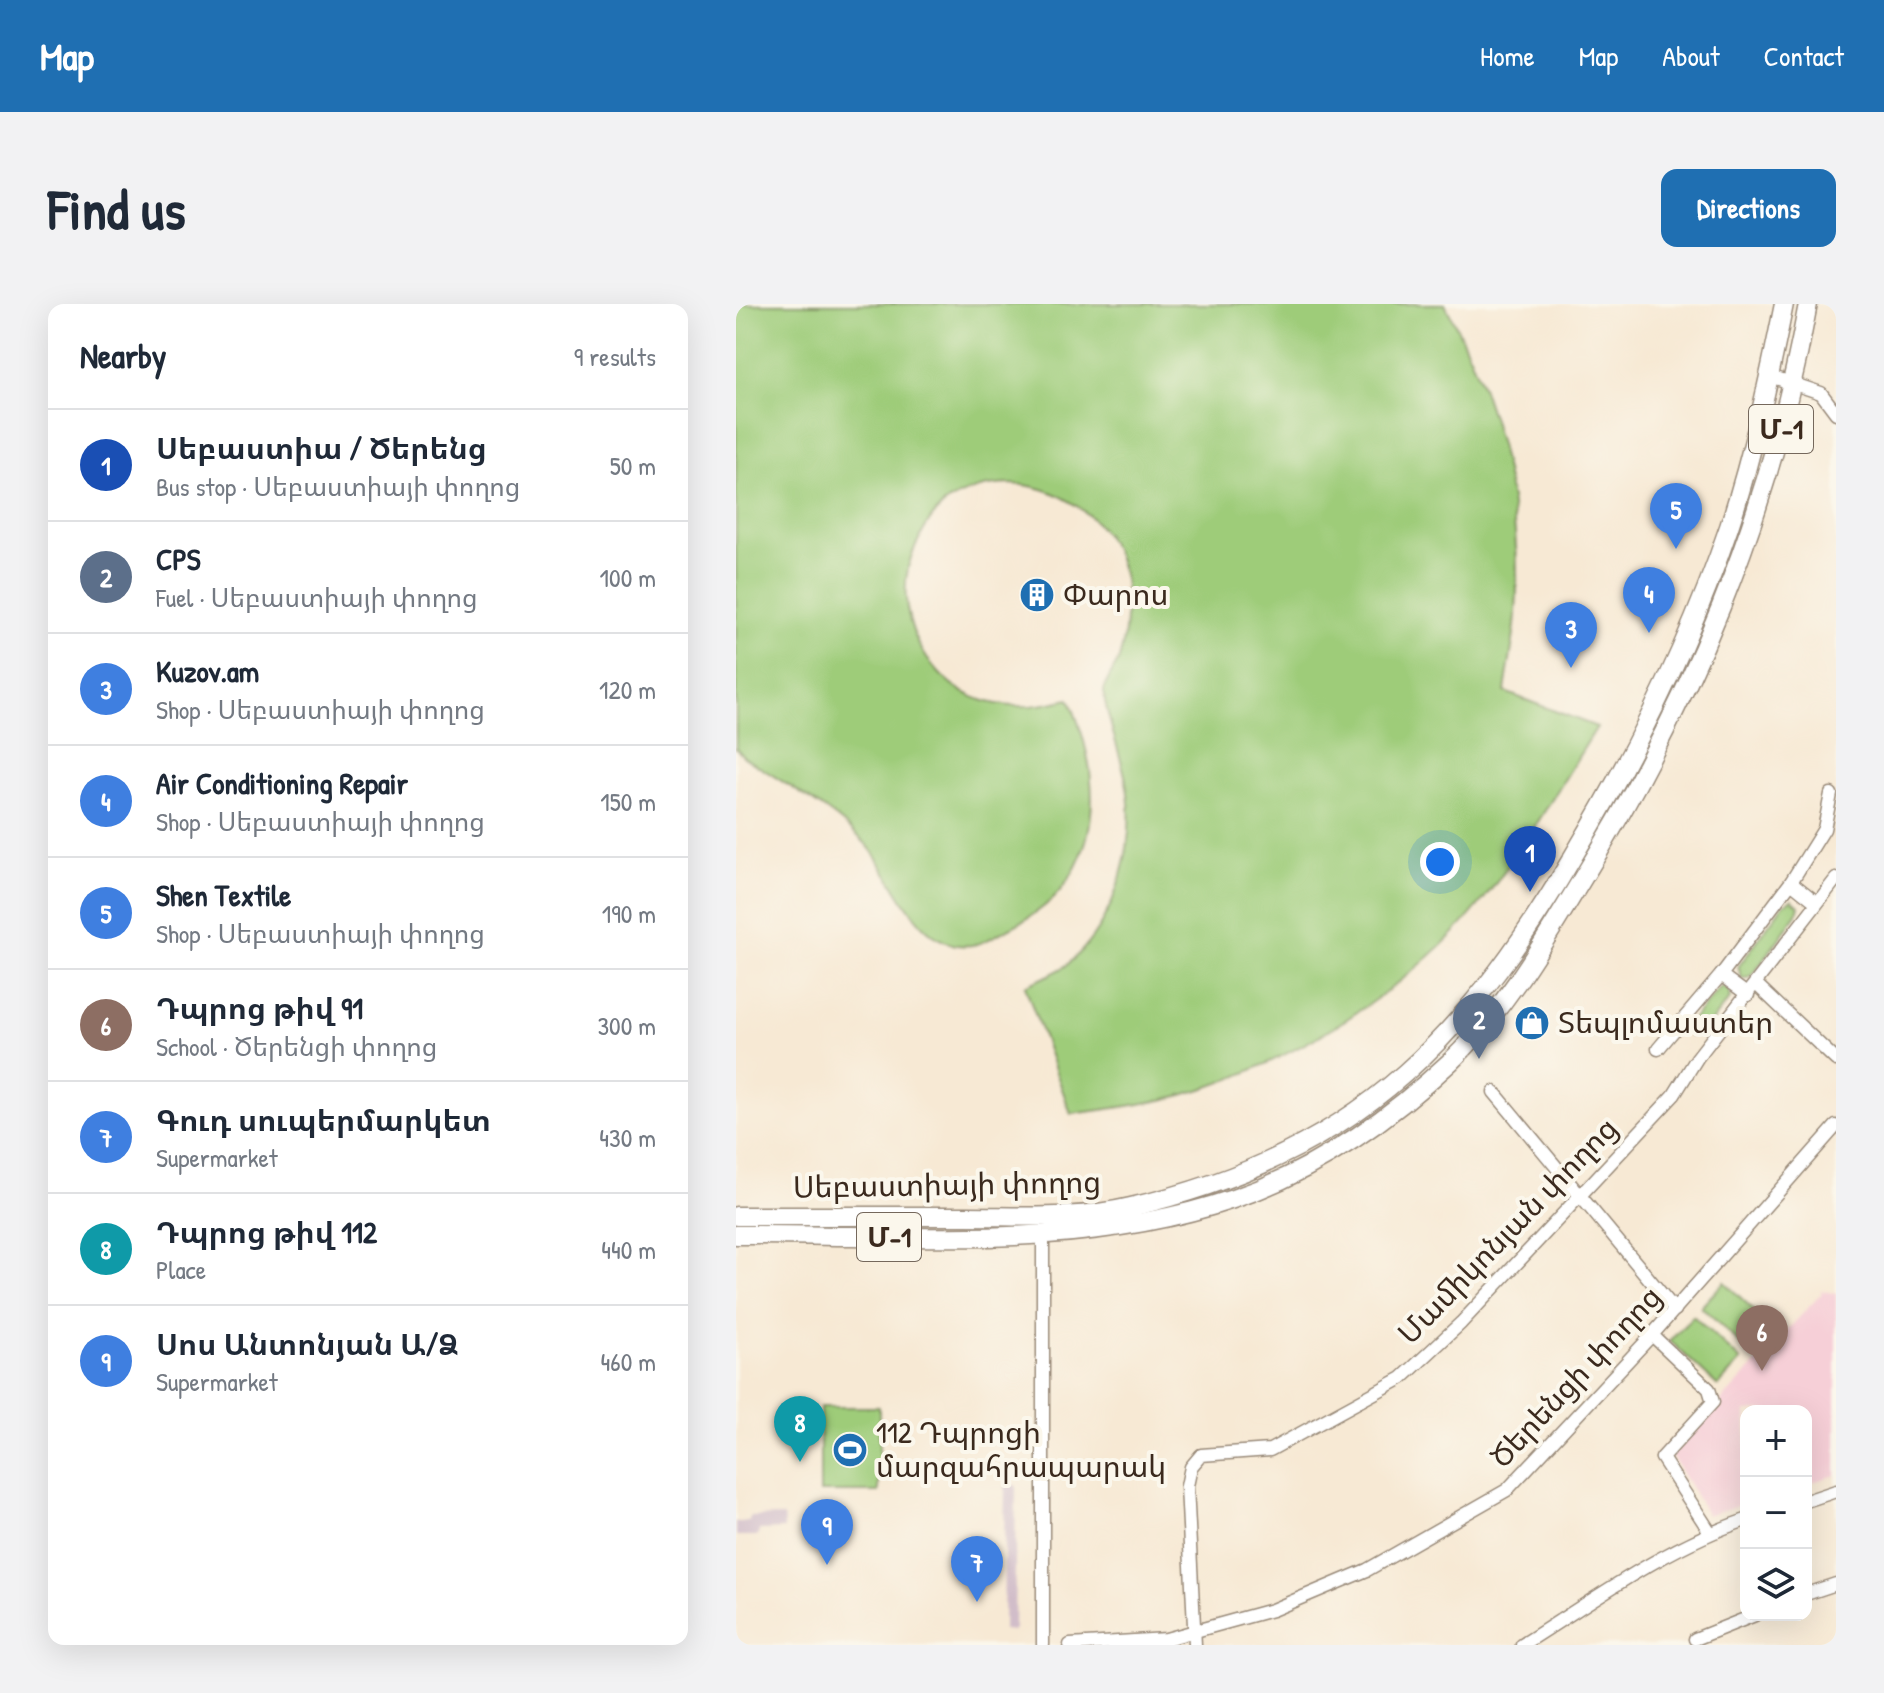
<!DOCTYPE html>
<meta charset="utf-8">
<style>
:root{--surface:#fff;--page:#f2f2f3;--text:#1f2937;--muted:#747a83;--line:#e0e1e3;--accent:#1f6fb2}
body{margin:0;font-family:"Patrick Hand","Noto Sans Armenian",sans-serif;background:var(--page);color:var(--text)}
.controls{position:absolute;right:24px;bottom:24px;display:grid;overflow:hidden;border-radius:16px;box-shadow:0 8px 32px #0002}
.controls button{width:72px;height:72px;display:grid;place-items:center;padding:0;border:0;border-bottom:2px solid var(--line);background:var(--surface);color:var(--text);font:40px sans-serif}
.you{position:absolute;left:704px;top:558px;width:28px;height:28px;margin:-20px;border:6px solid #fff;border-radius:50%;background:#1a73e8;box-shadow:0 0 0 12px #1a73e833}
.badge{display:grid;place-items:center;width:52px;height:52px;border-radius:50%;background:var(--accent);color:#fff;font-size:26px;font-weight:700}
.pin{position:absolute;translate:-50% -66px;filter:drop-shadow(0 2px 4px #0008)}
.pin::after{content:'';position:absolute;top:42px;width:28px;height:24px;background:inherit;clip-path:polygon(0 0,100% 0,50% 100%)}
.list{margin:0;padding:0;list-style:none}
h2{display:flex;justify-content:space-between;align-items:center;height:104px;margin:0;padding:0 32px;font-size:34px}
h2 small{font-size:26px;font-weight:400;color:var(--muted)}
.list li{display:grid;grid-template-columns:52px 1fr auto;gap:24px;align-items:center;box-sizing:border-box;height:112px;padding:0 32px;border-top:2px solid var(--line)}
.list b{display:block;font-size:30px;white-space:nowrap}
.list p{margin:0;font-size:26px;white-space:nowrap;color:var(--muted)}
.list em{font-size:26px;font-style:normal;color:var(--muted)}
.icon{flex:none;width:44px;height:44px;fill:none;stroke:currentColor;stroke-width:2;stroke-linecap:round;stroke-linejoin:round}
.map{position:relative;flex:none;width:1100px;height:1341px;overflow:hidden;border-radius:16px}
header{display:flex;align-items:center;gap:48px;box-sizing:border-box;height:112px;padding:0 40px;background:var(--accent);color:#fff}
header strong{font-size:38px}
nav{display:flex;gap:44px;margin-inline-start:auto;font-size:28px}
.intro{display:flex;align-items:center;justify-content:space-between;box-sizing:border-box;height:192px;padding:0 48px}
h1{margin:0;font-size:56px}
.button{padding:20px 36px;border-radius:16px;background:var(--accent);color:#fff;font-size:28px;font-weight:700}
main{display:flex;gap:48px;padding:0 48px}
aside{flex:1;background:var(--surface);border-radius:16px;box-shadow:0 8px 32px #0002}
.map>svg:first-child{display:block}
.built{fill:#f6cfd7}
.industrial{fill:#d1bdc9}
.green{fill:#9ecc79;stroke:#6c7b4c;stroke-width:2}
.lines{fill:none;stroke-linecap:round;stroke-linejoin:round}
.street-casing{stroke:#998a79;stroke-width:15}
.primary-casing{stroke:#998a79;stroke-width:21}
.street{stroke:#fff;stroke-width:12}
.primary{stroke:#fff;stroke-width:18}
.labels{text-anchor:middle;stroke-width:8;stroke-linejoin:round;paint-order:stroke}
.shield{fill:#fbf7ec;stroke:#75685c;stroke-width:2}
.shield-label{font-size:28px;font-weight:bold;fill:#3b2a1e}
.poi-label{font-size:30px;fill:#3b2a1e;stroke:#fbf7ec;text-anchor:start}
.street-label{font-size:30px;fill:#3b2a1e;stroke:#fbf7ec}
</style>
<header>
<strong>Map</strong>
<nav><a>Home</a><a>Map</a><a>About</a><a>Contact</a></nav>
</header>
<div class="intro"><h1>Find us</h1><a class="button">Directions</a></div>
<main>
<aside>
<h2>Nearby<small>9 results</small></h2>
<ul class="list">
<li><span class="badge" style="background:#1a4fb4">1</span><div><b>Սեբաստիա / Ծերենց</b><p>Bus stop · Սեբաստիայի փողոց</p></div><em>50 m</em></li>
<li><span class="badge" style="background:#5c6f8a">2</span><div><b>CPS</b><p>Fuel · Սեբաստիայի փողոց</p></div><em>100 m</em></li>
<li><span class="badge" style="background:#3f7fe0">3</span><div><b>Kuzov.am</b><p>Shop · Սեբաստիայի փողոց</p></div><em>120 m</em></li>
<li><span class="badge" style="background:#3f7fe0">4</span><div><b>Air Conditioning Repair</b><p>Shop · Սեբաստիայի փողոց</p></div><em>150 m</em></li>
<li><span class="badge" style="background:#3f7fe0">5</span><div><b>Shen Textile</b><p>Shop · Սեբաստիայի փողոց</p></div><em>190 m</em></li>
<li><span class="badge" style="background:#8d6e63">6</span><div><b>Դպրոց թիվ 91</b><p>School · Ծերենցի փողոց</p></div><em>300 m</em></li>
<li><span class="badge" style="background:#3f7fe0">7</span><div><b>Գուդ սուպերմարկետ</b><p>Supermarket</p></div><em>430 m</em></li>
<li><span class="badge" style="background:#0f9aa8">8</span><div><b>Դպրոց թիվ 112</b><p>Place</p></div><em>440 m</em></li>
<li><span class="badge" style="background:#3f7fe0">9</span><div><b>Սոս Անտոնյան Ա/Ձ</b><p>Supermarket</p></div><em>460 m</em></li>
</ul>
</aside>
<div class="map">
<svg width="1100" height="1341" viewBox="0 0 1100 1341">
<rect width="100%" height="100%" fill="#fbf7ec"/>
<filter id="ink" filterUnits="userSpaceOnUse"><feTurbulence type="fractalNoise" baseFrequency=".0125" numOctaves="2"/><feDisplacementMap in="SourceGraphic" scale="16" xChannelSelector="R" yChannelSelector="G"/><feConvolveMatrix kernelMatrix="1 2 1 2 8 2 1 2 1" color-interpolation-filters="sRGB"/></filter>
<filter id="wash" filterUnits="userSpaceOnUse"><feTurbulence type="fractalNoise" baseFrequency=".006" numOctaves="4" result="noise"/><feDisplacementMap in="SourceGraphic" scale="32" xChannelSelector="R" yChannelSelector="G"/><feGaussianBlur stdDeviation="1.8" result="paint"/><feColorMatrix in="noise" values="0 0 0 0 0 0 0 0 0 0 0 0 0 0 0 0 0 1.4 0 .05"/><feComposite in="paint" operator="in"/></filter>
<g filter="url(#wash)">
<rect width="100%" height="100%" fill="#f7e9d4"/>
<path class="built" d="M1084 986 1100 990V1171L1070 1180V1107H1010V1199L971 1211 935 1151 1086 989Z"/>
<g class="industrial">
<path d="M269 1181H280L278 1327 267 1326Z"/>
<path d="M48 1212V1225L23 1226 22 1232H0V1218H13L14 1213Z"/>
</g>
<g class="green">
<path d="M0 0H709C760 97 787 199 780 309 779 335 772 362 769 388L861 423C824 481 790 542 747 596 677 684 552 762 443 792 408 801 371 805 335 810L289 682C303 675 321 669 332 660 381 618 402 537 390 477 387 458 367 401 368 389 368 378 379 365 383 355 389 336 391 316 390 296 389 208 294 152 217 195 199 204 189 223 180 241 149 304 191 389 261 400 287 405 308 401 333 395 357 450 368 515 336 570 321 596 296 614 268 627 260 631 250 638 241 640 183 654 160 573 131 541 99 507 47 479 8 453L0 444Z"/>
<path d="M1056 595 1063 601 1061 610 1015 673 1006 675 1002 663 1048 600Z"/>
<path d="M985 683 992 684 994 695 964 731H953L952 720Z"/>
<path d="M988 978 1037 1024 1014 1049 965 1003Z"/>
<path d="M957 1012 1005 1057 982 1082 934 1037Z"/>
<rect x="84" y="1103" width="59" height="85"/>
</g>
</g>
<g filter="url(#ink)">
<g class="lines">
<defs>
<g id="street">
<path d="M1034 72 1085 89 1100 109"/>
<path d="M1055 578 1080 598"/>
<path d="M985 671 1012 691"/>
<path d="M1020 680 1100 756"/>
<path d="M922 745 985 671 1055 578 1088 525 1095 490"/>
<path d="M758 788 939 1006"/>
<path d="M307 931V1341"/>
<path d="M916 1031 973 1085 977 1098 926 1154 974 1228"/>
<path d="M1070 1197 1100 1187"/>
<path d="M1070 1290 1100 1280"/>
<path d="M959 1335 1019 1311"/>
<path d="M334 1341 430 1335 536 1306 631 1266 771 1186 916 1031 1100 822"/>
<path d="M459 1341 451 1182 455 1163 465 1151 534 1146 666 1074 725 1019 938 791 961 754 1100 575"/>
<path d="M786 1341C858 1296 929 1243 1010 1216"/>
</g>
<g id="primary">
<path d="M0 912C77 912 153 912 230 912 285 912 341 916 395 903 495 880 592 838 669 769 739 707 791 631 838 551 900 447 954 338 993 223 1017 150 1033 75 1048 0"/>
<path d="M0 931C166 929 336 950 497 895 578 868 652 816 714 758 766 709 805 643 842 582 955 399 1034 213 1072 0"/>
</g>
</defs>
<use href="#street" class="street-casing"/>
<use href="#primary" class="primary-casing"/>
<use href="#street" class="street"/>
<use href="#primary" class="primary"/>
</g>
</g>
<defs>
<symbol id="building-disc" viewBox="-11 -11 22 22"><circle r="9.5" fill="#1f6fb2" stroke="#fbf7ec"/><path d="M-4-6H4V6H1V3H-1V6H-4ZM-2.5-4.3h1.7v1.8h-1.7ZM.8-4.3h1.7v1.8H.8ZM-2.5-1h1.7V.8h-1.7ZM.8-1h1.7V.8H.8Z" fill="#fff"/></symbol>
<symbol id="shop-disc" viewBox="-11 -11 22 22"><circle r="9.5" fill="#1f6fb2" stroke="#fbf7ec"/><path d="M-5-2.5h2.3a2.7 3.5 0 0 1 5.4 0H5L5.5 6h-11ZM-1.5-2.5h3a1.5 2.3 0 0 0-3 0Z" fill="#fff"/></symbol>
<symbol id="stadium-disc" viewBox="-11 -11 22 22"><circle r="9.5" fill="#1f6fb2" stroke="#fbf7ec"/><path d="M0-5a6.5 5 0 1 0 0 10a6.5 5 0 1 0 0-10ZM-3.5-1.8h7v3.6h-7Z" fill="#fff"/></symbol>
</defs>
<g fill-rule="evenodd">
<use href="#building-disc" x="281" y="271" width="40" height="40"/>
<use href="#shop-disc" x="776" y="699" width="40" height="40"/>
<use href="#stadium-disc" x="94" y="1126" width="40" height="40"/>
</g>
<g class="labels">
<g class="shield">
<rect x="1013" y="101" width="64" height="48" rx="6"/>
<rect x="121" y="909" width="64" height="48" rx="6"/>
</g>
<g class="shield-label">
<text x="1045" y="135">Մ-1</text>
<text x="153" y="943">Մ-1</text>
</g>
<g class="poi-label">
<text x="327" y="301">Փարոս</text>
<text x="822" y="729">Տեպլոմաստեր</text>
<text x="140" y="1139">112 Դպրոցի<tspan x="140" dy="34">մարզահրապարակ</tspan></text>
</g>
<g class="street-label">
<text transform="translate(211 881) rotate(-1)" y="10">Սեբաստիայի փողոց</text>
<text transform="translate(772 927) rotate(-46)" y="10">Մամիկոնյան փողոց</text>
<text transform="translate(840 1073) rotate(-47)" y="10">Ծերենցի փողոց</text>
</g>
</g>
</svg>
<div class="controls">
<button>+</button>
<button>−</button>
<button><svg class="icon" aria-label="layers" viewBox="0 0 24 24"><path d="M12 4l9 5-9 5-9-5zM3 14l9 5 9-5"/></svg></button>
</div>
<div class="you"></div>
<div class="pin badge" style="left:794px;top:588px;background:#1a4fb4">1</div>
<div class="pin badge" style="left:743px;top:755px;background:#5c6f8a">2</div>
<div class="pin badge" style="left:835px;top:364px;background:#3f7fe0">3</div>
<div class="pin badge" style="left:913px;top:329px;background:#3f7fe0">4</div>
<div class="pin badge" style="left:940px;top:245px;background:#3f7fe0">5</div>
<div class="pin badge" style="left:1026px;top:1067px;background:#8d6e63">6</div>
<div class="pin badge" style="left:241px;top:1298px;background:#3f7fe0">7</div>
<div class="pin badge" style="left:64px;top:1158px;background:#0f9aa8">8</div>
<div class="pin badge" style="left:91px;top:1261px;background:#3f7fe0">9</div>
</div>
</main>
